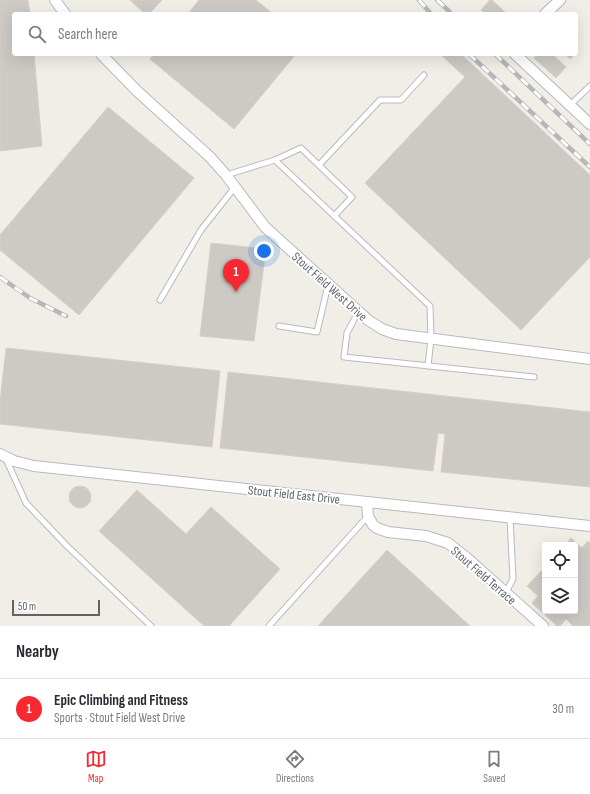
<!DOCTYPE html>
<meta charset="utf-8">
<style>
:root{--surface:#fff;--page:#f2f2f3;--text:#2b2b33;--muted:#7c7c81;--line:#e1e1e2;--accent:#f62831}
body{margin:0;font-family:"Sofia Sans Condensed",sans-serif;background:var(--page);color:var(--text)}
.controls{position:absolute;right:12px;bottom:12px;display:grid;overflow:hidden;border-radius:4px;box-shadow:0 4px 16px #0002}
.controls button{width:36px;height:36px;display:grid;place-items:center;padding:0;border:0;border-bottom:1px solid var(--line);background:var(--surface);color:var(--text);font:20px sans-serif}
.scale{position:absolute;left:12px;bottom:10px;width:88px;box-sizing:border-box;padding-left:4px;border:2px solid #5e6468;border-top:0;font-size:11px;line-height:14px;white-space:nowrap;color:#5e6468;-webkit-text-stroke:3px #fff;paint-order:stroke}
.you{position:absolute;left:264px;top:251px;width:14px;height:14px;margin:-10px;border:3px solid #fff;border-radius:50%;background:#1a73e8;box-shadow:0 0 0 6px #1a73e833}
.badge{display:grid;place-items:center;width:26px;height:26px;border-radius:50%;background:var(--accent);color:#fff;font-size:13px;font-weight:700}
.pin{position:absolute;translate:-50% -33px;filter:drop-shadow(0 1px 2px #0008)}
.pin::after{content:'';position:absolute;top:21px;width:14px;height:12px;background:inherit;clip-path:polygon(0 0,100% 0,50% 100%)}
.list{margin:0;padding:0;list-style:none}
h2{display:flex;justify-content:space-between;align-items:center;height:52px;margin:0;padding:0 16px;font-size:17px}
h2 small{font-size:13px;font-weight:400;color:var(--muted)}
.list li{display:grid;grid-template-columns:26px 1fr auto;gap:12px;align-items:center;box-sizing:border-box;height:60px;padding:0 16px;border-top:1px solid var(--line)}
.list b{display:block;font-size:15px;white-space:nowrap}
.list p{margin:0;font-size:13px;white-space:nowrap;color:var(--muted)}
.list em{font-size:13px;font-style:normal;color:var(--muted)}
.icon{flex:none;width:22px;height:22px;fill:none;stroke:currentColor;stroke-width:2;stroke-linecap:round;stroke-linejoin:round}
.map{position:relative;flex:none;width:590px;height:626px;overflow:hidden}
.search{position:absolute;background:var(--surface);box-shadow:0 4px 16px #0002;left:12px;right:12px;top:12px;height:44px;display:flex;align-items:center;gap:10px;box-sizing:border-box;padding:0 14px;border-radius:4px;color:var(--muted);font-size:15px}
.sheet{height:112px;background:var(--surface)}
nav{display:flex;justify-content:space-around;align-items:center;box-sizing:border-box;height:56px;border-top:1px solid var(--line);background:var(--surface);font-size:11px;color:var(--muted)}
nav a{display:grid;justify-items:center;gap:2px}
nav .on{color:var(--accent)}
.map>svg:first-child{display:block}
.building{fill:#cdc9c4;stroke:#d7cfc5}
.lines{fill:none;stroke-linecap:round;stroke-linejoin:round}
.lane-casing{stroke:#b7babe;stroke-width:7}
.street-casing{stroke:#b7babe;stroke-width:12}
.lane{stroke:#fff;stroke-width:5}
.street{stroke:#fff;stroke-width:10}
.rail-casing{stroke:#b6b7b8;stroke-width:4.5}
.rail{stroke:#fff;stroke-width:3;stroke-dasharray:9;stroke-linecap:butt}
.labels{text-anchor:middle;stroke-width:3.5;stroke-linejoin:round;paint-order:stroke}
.street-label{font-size:13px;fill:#5e6468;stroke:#fff}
</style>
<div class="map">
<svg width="590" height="626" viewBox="0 0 590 626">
<rect width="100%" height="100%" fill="#f1eee7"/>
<g class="building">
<path d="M0 0H28L30 14H14V54H34L42 146 0 151Z"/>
<path d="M130 0H162L149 14H145Z"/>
<path d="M199 0H256L273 14H188Z"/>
<path d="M490 0H492L507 14H485L481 10Z"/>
<path d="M154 54H296L234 129 150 59Z"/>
<path d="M440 54H461L590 175V257L521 330 365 183 465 77Z"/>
<path d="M537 54H552L566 67 556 78 534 58Z"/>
<path d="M565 54H575L570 59Z"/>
<path d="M108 107 194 178 79 315 0 250V235Z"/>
<path d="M211 243 266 249 254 341 200 336Z"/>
<path d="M6 348 220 371 212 447 0 424V402Z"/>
<path d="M228 372 590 412V487L441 472 445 434 438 433 433 471 220 448Z"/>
<circle cx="80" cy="497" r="11"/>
<path d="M137 490 186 534 211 507 280 569 229 626H204L99 531Z"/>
<path d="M571 538 582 548 588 541 590 543V626H573L566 619 560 626H557L532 603 538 596 527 586 545 567V611H575V545H565Z"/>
<path d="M387 550 470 626H318Z"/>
</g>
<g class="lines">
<defs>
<g id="lane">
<path d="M570 105 590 86"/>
<path d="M319 165 380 100H401L424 75"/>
<path d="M226 175 275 160"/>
<path d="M334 216 352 197 301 148 275 160 430 306 431 339 428 366"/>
<path d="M160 300 201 230 235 187"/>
<path d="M358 312 347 333 344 357 534 377"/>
<path d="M279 326 317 332 328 285"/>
<path d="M5 457 26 503 66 545 151 626"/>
<path d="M506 592 513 579 510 518"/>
<path d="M269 626 368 516"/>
</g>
<g id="street">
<path d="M55 0 65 14"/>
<path d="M545 14 560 0"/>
<path d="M101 54 137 91 210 157 226 175 265 227 368 320 382 329 396 334 590 359"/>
<path d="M515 54 590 124"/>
<path d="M0 454 14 461 34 466 590 526"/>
<path d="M367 502 368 516 373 525 377 528 388 532 426 536 448 543 468 559 543 626"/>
</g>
</defs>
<use href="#lane" class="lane-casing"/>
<use href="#street" class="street-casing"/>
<use href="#lane" class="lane"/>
<use href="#street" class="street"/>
<defs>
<g id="rail">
<path d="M419 0 431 14"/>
<path d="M437 0 452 14"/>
<path d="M469 54 590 167"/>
<path d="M495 54 590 144"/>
<path d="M0 277 30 298 66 316"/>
</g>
</defs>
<use href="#rail" class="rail-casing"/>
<use href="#rail" class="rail"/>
</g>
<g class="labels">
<g class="street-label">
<text transform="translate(330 286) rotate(42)" y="5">Stout Field West Drive</text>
<text transform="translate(294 494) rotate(6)" y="5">Stout Field East Drive</text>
<text transform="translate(484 575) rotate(41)" y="5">Stout Field Terrace</text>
</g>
</g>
</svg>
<div class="controls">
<button><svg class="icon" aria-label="locate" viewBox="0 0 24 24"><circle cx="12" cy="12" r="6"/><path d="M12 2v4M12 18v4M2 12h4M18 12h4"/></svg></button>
<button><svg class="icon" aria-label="layers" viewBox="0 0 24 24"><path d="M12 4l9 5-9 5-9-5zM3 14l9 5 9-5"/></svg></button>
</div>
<div class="scale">50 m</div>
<div class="you"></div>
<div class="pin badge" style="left:236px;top:292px">1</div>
<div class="search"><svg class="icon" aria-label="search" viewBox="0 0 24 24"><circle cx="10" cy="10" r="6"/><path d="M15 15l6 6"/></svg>Search here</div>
</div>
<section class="sheet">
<h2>Nearby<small></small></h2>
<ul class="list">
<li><span class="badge">1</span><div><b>Epic Climbing and Fitness</b><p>Sports · Stout Field West Drive</p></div><em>30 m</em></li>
</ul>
</section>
<nav>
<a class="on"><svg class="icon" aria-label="map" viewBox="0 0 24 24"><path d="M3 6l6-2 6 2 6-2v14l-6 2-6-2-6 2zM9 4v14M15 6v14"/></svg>Map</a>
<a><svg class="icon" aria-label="directions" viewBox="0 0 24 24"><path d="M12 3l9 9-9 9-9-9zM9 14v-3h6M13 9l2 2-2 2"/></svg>Directions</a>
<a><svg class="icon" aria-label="saved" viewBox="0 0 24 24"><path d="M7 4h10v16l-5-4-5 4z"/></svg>Saved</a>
</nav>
